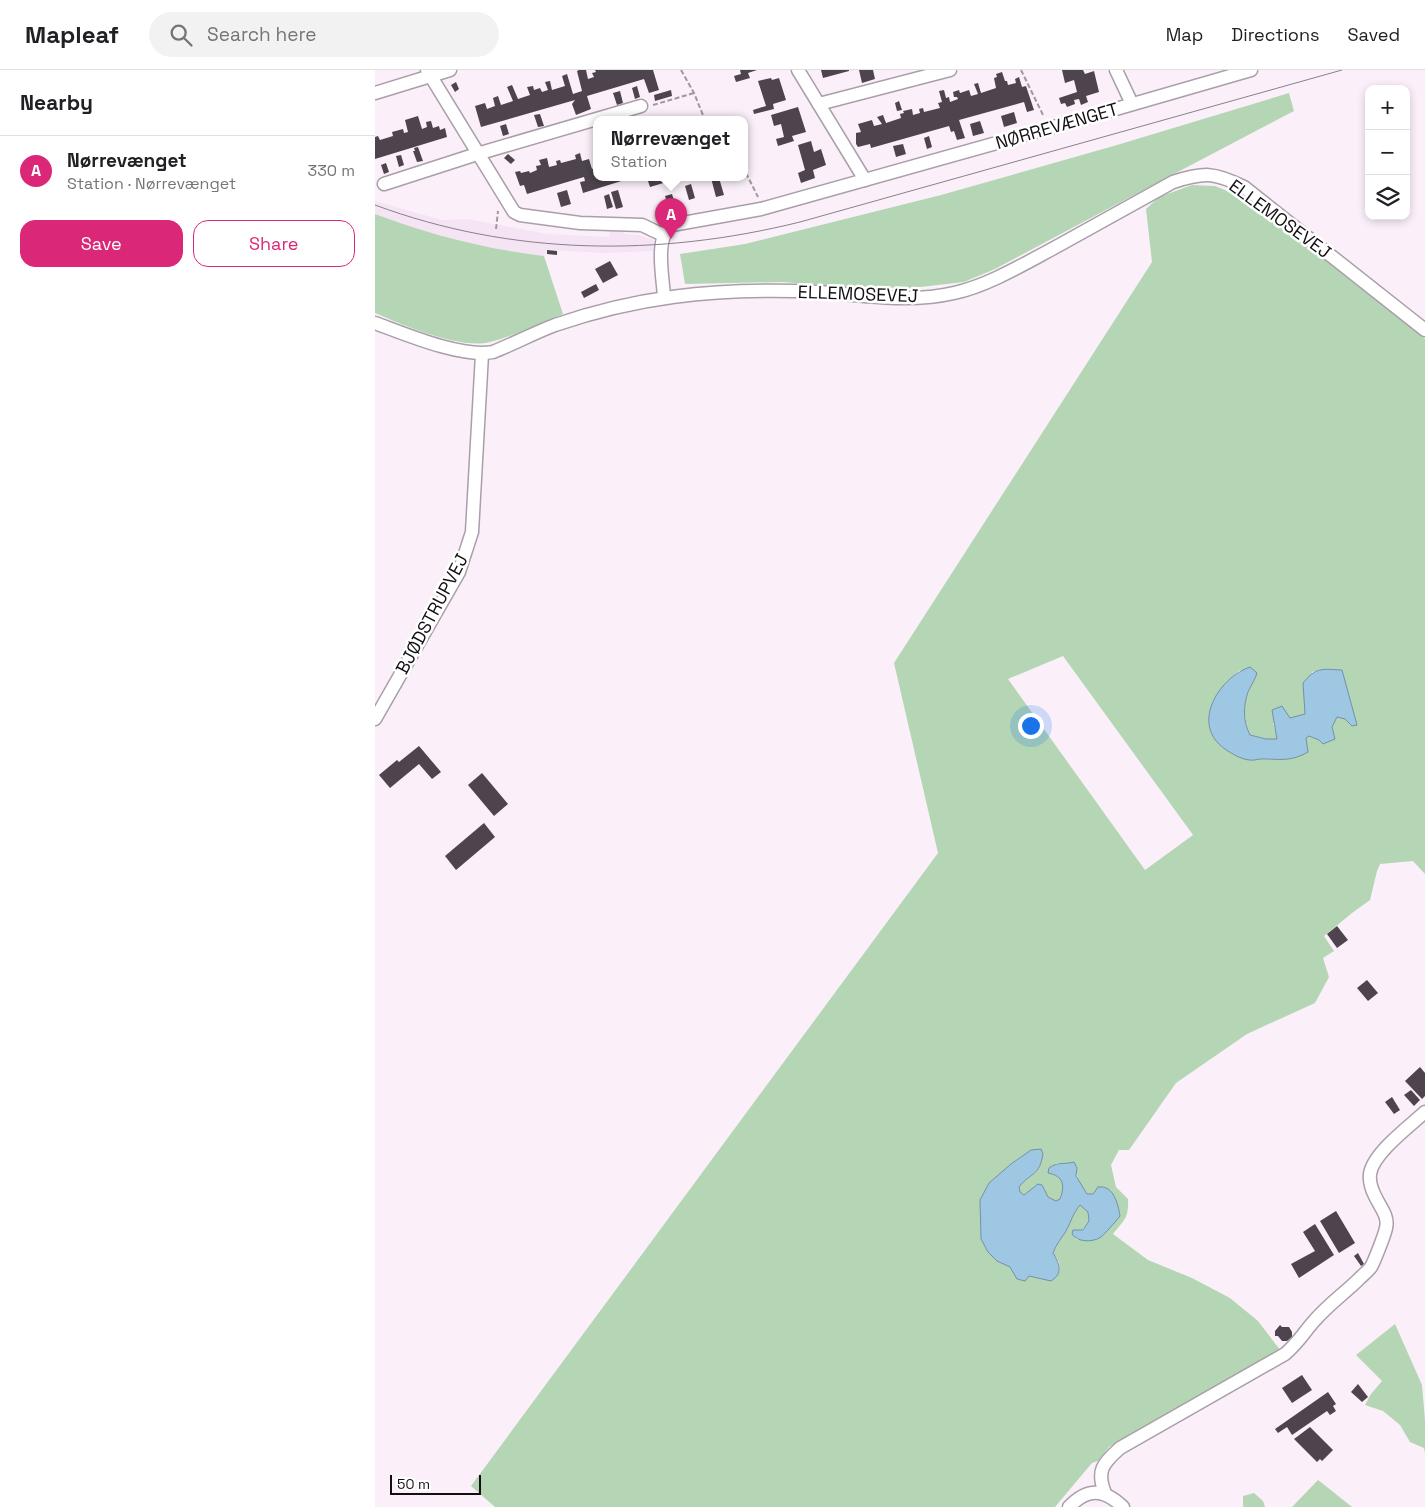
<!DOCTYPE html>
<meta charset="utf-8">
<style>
:root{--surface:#fff;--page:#f2f2f2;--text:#202124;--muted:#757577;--line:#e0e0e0;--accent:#db2777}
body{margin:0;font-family:"Space Grotesk",sans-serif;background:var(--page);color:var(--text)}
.controls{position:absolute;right:15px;top:15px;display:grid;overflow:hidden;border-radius:10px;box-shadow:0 2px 8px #0003}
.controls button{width:45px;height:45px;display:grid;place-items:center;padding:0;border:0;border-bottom:1px solid var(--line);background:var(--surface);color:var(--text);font:25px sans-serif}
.scale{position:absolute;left:15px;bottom:12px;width:91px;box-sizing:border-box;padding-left:5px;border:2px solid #120e12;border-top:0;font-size:14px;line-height:18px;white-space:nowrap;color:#120e12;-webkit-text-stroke:4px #fff;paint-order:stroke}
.you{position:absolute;left:655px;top:655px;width:18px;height:18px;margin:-12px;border:4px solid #fff;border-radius:50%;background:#1a73e8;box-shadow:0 0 0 8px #1a73e833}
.badge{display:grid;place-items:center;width:32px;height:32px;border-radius:50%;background:var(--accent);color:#fff;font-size:16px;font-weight:700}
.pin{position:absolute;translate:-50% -41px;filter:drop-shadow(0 1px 2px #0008)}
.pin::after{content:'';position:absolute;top:26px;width:18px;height:15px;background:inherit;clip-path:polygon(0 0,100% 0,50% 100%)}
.popup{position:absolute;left:218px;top:46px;width:155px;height:65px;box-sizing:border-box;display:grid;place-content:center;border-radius:10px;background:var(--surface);filter:drop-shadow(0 1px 4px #0005);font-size:16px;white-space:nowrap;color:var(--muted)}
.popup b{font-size:19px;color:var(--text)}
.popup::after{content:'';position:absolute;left:50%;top:100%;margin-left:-10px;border:10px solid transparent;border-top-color:var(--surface)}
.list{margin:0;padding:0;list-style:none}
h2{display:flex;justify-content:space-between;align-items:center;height:65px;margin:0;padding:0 20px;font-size:21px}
h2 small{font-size:16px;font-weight:400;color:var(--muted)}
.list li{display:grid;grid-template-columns:32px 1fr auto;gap:15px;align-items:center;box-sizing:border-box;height:70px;padding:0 20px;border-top:1px solid var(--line)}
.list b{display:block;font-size:19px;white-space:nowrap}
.list p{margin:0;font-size:16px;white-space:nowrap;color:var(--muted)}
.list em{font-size:16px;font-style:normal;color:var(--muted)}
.actions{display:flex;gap:10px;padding:15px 20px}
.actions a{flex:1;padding:11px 0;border:1px solid var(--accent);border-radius:15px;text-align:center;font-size:18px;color:var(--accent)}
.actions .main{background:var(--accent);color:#fff}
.icon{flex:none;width:28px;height:28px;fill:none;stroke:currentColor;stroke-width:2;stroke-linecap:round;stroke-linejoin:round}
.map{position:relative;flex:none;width:1050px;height:1437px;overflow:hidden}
header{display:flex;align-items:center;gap:30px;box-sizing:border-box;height:70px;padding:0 25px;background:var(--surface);border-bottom:1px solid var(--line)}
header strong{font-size:24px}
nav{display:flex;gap:28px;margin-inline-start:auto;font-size:18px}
.search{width:350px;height:45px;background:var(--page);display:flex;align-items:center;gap:12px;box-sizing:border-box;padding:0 18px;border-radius:28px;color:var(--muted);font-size:19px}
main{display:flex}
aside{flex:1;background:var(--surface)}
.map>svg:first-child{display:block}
.built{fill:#f5e4f4}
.green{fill:#b5d6b4;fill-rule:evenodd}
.water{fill:#9dc7e3;stroke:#7390a4}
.building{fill:#4d444d}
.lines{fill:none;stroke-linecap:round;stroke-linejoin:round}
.minor-casing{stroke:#a99fa9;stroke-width:15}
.path{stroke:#a0989f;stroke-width:2;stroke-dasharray:5 2.5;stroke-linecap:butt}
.minor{stroke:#fff;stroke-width:12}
.tram{stroke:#898188;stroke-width:1}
.labels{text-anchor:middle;stroke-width:5;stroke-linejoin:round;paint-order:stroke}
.street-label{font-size:18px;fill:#120e12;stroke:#fff}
</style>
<header>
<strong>Mapleaf</strong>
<div class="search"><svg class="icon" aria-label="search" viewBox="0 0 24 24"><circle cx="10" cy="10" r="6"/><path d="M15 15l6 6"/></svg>Search here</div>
<nav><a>Map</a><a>Directions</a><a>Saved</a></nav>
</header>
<main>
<aside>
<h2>Nearby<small></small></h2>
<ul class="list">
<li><span class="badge">A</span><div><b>Nørrevænget</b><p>Station · Nørrevænget</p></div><em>330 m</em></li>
</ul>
<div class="actions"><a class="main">Save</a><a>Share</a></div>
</aside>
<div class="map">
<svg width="1050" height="1437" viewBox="0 0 1050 1437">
<rect width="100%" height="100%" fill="#fbf0fa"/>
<path class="built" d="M0 131 67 150 92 149 173 164 234 167 235 160H244L251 164 264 165 279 170V181L230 183 172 180 169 186 129 180 85 172 42 159 0 144Z"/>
<g class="green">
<path d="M914 23 919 41 759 125 620 199 589 212 537 218 473 217 407 212 310 214 305 184 370 174 566 125 742 75Z"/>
<path d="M817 115 840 116 857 123 899 150 1050 269V804L1038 791 1005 794 1002 801 995 830 977 843 949 866 959 881 948 888 954 907 940 933 872 964 801 1013 754 1080H744L736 1095 741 1117 753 1129C754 1148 749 1150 738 1164L773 1190 817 1208 855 1228 883 1251 906 1281 775 1353 734 1377 723 1391 717 1393 680 1437H120L96 1416 563 783 519 593 777 192 771 139 784 127ZM688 586 818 765 770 800 633 609ZM949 599 967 600 977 656 970 649 962 647 957 657 944 670 934 666 901 690 885 689 875 691 837 632 850 614 865 600 879 610C868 628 867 646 875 665L891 669H903L898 653 930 644 937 602ZM666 1079 668 1084C664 1107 656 1102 643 1117L645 1122 649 1125 663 1114 667 1115 672 1127 681 1131 685 1129C690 1116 689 1106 673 1102L682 1093 693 1094 702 1098C701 1109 705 1115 712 1124H718L740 1152C728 1163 716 1173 700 1169L714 1151 713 1142 705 1134C697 1145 697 1150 691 1161 687 1168 681 1175 678 1183L684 1192 685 1200 676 1211 654 1206 649 1211 642 1209 635 1197 622 1191 613 1182 606 1169 605 1130 614 1113 636 1094 656 1080Z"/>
<path d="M0 144C55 165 111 179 169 186L188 244C164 253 140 266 115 272 86 280 28 255 0 243Z"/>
<path d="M1020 1254 1047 1315 1050 1350V1383L1049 1378 1035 1372 1025 1355 1008 1341 990 1335 996 1324 1007 1311 981 1285Z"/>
<path d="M943 1410 947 1413 977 1437H917Z"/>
<path d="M879 1423 888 1431 890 1437H868V1426Z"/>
</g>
<g class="water">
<path d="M875 597 882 603C880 610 876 615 873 622 868 637 868 651 875 665L891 669H902L897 640 907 636 915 648 930 644 928 613C941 597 946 599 967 600L982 655 977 656 970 649 962 647 957 657 960 669 948 674 944 670 934 666 931 668 933 682C916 692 905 689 886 689 882 689 878 691 874 690 866 689 857 684 850 679 815 655 843 608 875 597Z"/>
<path d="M666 1079 668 1084C664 1107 657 1101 644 1117L645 1122 649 1125 663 1114 667 1115 673 1127 681 1131 685 1129C690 1116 689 1106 673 1103L674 1098C684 1091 688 1095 699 1092L702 1098 701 1106 712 1124H718L723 1117C739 1115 743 1134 745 1146 741 1151 730 1164 726 1167 717 1173 702 1172 697 1164L698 1160H708L714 1151 713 1142 705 1135C697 1145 697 1150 691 1161 687 1168 681 1174 678 1183 684 1193 689 1203 676 1211L654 1206 650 1211 642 1209 635 1197 622 1191 613 1182 606 1169 605 1130 614 1113 636 1094 656 1080Z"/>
</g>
<g class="building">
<path d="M204 0H211L213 9 219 7 217 3 221 2 220 0H278L284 20 274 23 269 9 212 26 216 39 201 45 197 34 200 30 106 57 100 36 110 33 112 39 120 36 118 28 123 26 126 35 138 31 132 17 137 15 143 29 155 25 152 17 158 16 159 20 165 18 167 22 173 20 170 12 175 11 177 20 190 16 187 6 192 4 198 24 207 21 202 1Z"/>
<path d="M365 0H382L373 3 375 8 361 12 359 6 366 4Z"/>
<path d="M446 0H474V1L448 8Z"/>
<path d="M484 0H498L500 9 487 13Z"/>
<path d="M687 0H708L710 4 719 1 724 22 711 26 713 32 706 35 704 29 699 30 700 34 692 37 690 33 686 34 684 28 702 22 699 10 690 13Z"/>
<path d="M627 2 630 11H632L633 15 641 13 640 9 644 7 647 17 651 16 659 40 652 42 649 32 584 50 590 68 582 70 579 61 576 62 574 56 496 78 495 74 483 77 481 74V63L486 62 483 54 497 50 499 56 507 54 502 47 508 45 511 53 526 48 525 44 529 43 528 41 537 39 538 45 545 43 544 39 548 38 549 42 565 38 563 33 567 32 564 21 569 20 571 28 574 27 575 32 583 29 582 27H579L578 22 584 20 585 23 594 20 596 26 603 24 599 14 603 13 606 23 621 18 619 8 622 7 621 4Z"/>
<path d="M396 8 397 10 404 8 411 30 398 34 399 39 379 44 378 40 391 36 383 11Z"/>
<path d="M81 12 84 19 80 22 76 15Z"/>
<path d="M262 16 265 27 260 29 257 18Z"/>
<path d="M296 20 297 26 280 31 279 25Z"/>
<path d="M245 21 248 33 242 35 238 23Z"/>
<path d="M524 31 527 40 522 41 520 33Z"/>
<path d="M423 37 431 62 417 66 419 71 403 76 401 69 409 67 406 54 399 56 396 45Z"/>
<path d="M639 42 642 53 629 57 626 46Z"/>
<path d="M165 44 169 56 163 57 159 45Z"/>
<path d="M43 46 47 59 52 57 51 52 56 51 58 58 64 56 65 60 70 58 72 67 0 89V67L3 66 5 70 18 66 17 62 28 59 29 63 33 62 30 50Z"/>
<path d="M605 51 609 63 598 66 595 54Z"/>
<path d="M131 54 134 64 128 66 125 56Z"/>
<path d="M554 66 557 77 552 79 549 68Z"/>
<path d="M436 71 439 82 446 79 451 95 438 100 440 108 426 113 423 103 430 100 423 75Z"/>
<path d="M528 74 531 84 521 87 518 76Z"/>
<path d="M43 77 48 91 42 92 38 81H40L39 78Z"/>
<path d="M205 83 207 91 214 89 217 99 222 97V108H256L208 123 205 112 210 111 209 107 152 124 149 115 145 116 140 102 145 101 146 103 154 101 155 103 162 100 161 96 166 95 164 90 172 88 174 97 182 95 181 91 185 90 186 93 201 89 200 85Z"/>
<path d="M133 84 140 90 136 94 129 88Z"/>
<path d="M26 85 29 95 24 97 21 86Z"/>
<path d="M11 93 14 102 9 104 6 95Z"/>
<path d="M272 108H305L275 117Z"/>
<path d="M336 108H344L349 125 341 127Z"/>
<path d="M316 114 320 128 314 130 310 116Z"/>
<path d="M192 120 196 134 186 137 182 123Z"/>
<path d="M243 120 248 137 241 139 236 122Z"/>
<path d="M234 124 238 137 232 139 229 126Z"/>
<path d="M297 124 300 134 293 136 290 126Z"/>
<path d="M172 180 182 181V185L172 184Z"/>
<path d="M235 191 243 205 228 213 220 199Z"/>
<path d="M221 214 224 220 209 228 206 222Z"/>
<path d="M44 676 66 702 57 709 44 694 15 718 4 705 22 690 24 692Z"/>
<path d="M107 703 133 734 119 746 93 715Z"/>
<path d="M109 753 120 767 81 800 70 786Z"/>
<path d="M962 856 973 870 962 878 952 864Z"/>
<path d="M992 910 1003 923 993 931 982 918Z"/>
<path d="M1045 997 1050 1003V1026L1047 1029 1030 1011Z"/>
<path d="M1036 1020 1045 1030 1039 1036 1029 1025Z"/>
<path d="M1017 1027 1025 1040 1019 1044 1010 1032Z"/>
<path d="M961 1141 980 1173 964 1183 945 1151Z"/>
<path d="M940 1154 959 1185 924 1208 916 1194 940 1181 928 1162Z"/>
<path d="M983 1183 989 1194 986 1196 979 1186Z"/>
<path d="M905 1255 907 1257H914L917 1262V1267L912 1271H907L903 1266H900V1261Z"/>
<path d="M927 1305 937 1320 917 1333 907 1318Z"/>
<path d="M983 1314 993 1327 987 1332 976 1322Z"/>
<path d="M953 1322 961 1334 958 1336 961 1341 955 1345 952 1341 917 1365 912 1357 903 1363 900 1359Z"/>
<path d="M935 1357 958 1380 947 1391 945 1389 942 1392 919 1369Z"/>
</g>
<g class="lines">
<defs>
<g id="minor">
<path d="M52 0 139 142 145 145 205 153 267 155 288 165"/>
<path d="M423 0 490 110"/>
<path d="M741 0 757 34"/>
<path d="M0 23 75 0"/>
<path d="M444 34 575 0"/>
<path d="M9 114 102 84 266 36"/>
<path d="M289 227C288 207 279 167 297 155L386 139 675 58 876 0"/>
<path d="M0 253C30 264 86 288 118 282 138 274 159 263 180 255 261 227 336 219 421 221 474 222 527 235 579 223 612 216 649 194 679 178 718 156 758 134 798 112 829 102 839 102 869 117L1050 260"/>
<path d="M0 649 84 502 97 462 107 284"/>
<path d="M730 1423C721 1401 728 1393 745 1378L910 1284C924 1272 929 1262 940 1250 954 1234 971 1222 985 1208 988 1205 993 1201 996 1197 999 1192 1010 1164 1011 1158 1014 1146 1005 1137 1000 1126 997 1120 994 1112 995 1104 998 1083 1035 1056 1050 1042"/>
<path d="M694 1437C713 1417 729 1419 748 1437"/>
</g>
</defs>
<use href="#minor" class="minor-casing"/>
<g class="path">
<path d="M306 0 319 23 330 50"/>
<path d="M646 0 669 47"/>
<path d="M278 35 319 23"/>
<path d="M370 104 372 105 383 127"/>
<path d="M121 159 123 141"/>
</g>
<use href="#minor" class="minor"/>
<path class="tram" d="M0 135C137 186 284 187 425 152L967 0"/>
</g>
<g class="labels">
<g class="street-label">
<text transform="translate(682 56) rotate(-16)" y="6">NØRREVÆNGET</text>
<text transform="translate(905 149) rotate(36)" y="6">ELLEMOSEVEJ</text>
<text transform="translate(483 224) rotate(2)" y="6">ELLEMOSEVEJ</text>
<text transform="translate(57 544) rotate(-62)" y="6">BJØDSTRUPVEJ</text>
</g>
</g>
</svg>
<div class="controls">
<button>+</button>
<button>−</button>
<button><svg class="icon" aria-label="layers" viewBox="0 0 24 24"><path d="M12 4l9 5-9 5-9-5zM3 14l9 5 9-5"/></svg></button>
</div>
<div class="scale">50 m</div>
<div class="you"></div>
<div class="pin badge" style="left:296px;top:169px">A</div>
<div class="popup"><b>Nørrevænget</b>Station</div>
</div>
</main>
